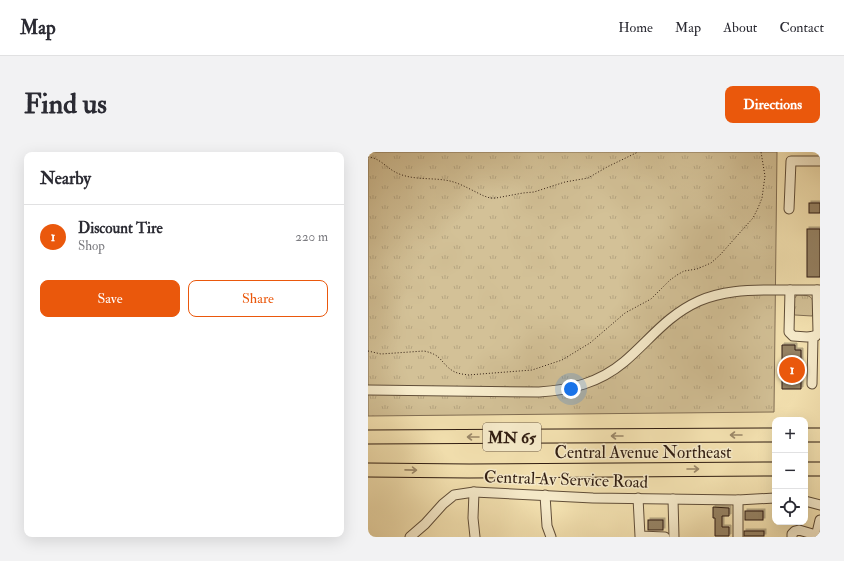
<!DOCTYPE html>
<meta charset="utf-8">
<style>
:root{--surface:#fff;--page:#f2f2f3;--text:#2b2b33;--muted:#7c7c81;--line:#e1e1e2;--accent:#ea580c}
body{margin:0;font-family:"IM FELL Double Pica",serif;background:var(--page);color:var(--text)}
.controls{position:absolute;right:12px;bottom:12px;display:grid;overflow:hidden;border-radius:8px;box-shadow:0 4px 16px #0002}
.controls button{width:36px;height:36px;display:grid;place-items:center;padding:0;border:0;border-bottom:1px solid var(--line);background:var(--surface);color:var(--text);font:20px sans-serif}
.you{position:absolute;left:203px;top:237px;width:14px;height:14px;margin:-10px;border:3px solid #fff;border-radius:50%;background:#1a73e8;box-shadow:0 0 0 6px #1a73e833}
.badge{display:grid;place-items:center;width:26px;height:26px;border-radius:50%;background:var(--accent);color:#fff;font-size:13px;font-weight:700}
.pin{position:absolute;translate:-50% -50%;border:2px solid #fff;box-shadow:0 1px 4px #0006}
.list{margin:0;padding:0;list-style:none}
h2{display:flex;justify-content:space-between;align-items:center;height:52px;margin:0;padding:0 16px;font-size:17px}
h2 small{font-size:13px;font-weight:400;color:var(--muted)}
.list li{display:grid;grid-template-columns:26px 1fr auto;gap:12px;align-items:center;box-sizing:border-box;height:64px;padding:0 16px;border-top:1px solid var(--line)}
.list b{display:block;font-size:15px;white-space:nowrap}
.list p{margin:0;font-size:13px;white-space:nowrap;color:var(--muted)}
.list em{font-size:13px;font-style:normal;color:var(--muted)}
.actions{display:flex;gap:8px;padding:12px 16px}
.actions a{flex:1;padding:9px 0;border:1px solid var(--accent);border-radius:8px;text-align:center;font-size:14px;color:var(--accent)}
.actions .main{background:var(--accent);color:#fff}
.icon{flex:none;width:22px;height:22px;fill:none;stroke:currentColor;stroke-width:2;stroke-linecap:round;stroke-linejoin:round}
.map{position:relative;flex:none;width:452px;height:385px;overflow:hidden;border-radius:8px}
header{display:flex;align-items:center;gap:24px;box-sizing:border-box;height:56px;padding:0 20px;background:var(--surface);border-bottom:1px solid var(--line)}
header strong{font-size:19px}
nav{display:flex;gap:22px;margin-inline-start:auto;font-size:14px}
.intro{display:flex;align-items:center;justify-content:space-between;box-sizing:border-box;height:96px;padding:0 24px}
h1{margin:0;font-size:28px}
.button{padding:10px 18px;border-radius:8px;background:var(--accent);color:#fff;font-size:14px;font-weight:700}
main{display:flex;gap:24px;padding:0 24px}
aside{flex:1;background:var(--surface);border-radius:8px;box-shadow:0 4px 16px #0002}
.map>svg:first-child{display:block}
.grass{fill:url(#grass-tufts);stroke:#816e54}
.building{fill:#968365;stroke:#2f1c11;filter:url(#shadow)}
.lines{fill:none;stroke-linecap:round;stroke-linejoin:round}
.minor-casing{stroke:#604e39;stroke-width:11}
.highway-casing{stroke:#2f1c11;stroke-width:15}
.path{stroke:#2f1c11;stroke-width:1;stroke-dasharray:1 2;stroke-linecap:butt}
.minor{stroke:#f8edcd;stroke-width:9}
.highway{stroke:#f5e3b2;stroke-width:13}
.oneway{stroke:#9c896a}
.labels{text-anchor:middle;stroke-width:3;stroke-linejoin:round;paint-order:stroke}
.shield{fill:#f8edcd;stroke:#6b5b49;stroke-width:1}
.shield-label{font-size:16px;font-weight:bold;fill:#2f1c11}
.street-label{font-size:17px;fill:#2f1c11;stroke:#f8edcd}
</style>
<header>
<strong>Map</strong>
<nav><a>Home</a><a>Map</a><a>About</a><a>Contact</a></nav>
</header>
<div class="intro"><h1>Find us</h1><a class="button">Directions</a></div>
<main>
<aside>
<h2>Nearby<small></small></h2>
<ul class="list">
<li><span class="badge">1</span><div><b>Discount Tire</b><p>Shop</p></div><em>220 m</em></li>
</ul>
<div class="actions"><a class="main">Save</a><a>Share</a></div>
</aside>
<div class="map">
<svg width="452" height="385" viewBox="0 0 452 385">
<defs>
<pattern id="grass-tufts" width="24" height="20" patternUnits="userSpaceOnUse"><rect width="24" height="20" fill="#d3c197"/><path d="M3 7l-1-3M5 7V3M7 7l1-3M15 17l-1-3M17 17v-4M19 17l1-3" fill="none" stroke="#b5a581"/></pattern>
<filter id="shadow"><feDropShadow dx="2" dy="-2" stdDeviation="0" flood-color="#0004"/></filter>
</defs>
<rect width="100%" height="100%" fill="#f5e3b2"/>
<filter id="stains"><feTurbulence type="fractalNoise" baseFrequency=".005" numOctaves="4"/><feColorMatrix values="0 0 0 0 .2 0 0 0 0 .09 0 0 0 0 .02 0 0 0 .5 -.17"/></filter>
<radialGradient id="worn" r=".72"><stop offset=".6" stop-color="#630" stop-opacity="0"/><stop offset="1" stop-color="#630" stop-opacity=".3"/></radialGradient>
<g class="grass">
<path d="M0 0H409L406 260 0 264Z"/>
<path d="M429 143C447 143 445 146 445 162L444 164 427 163 426 162V147Z"/>
</g>
<g class="building">
<rect x="441" y="51" width="11" height="10"/>
<rect x="439" y="77" width="13" height="48"/>
<path d="M414 193H427V198H433V237H414Z"/>
<path d="M345 355 361 356V364H354V375H361V384H347V366H345Z"/>
<rect x="377" y="359" width="18" height="9"/>
<rect x="280" y="368" width="15" height="10"/>
<rect x="376" y="379" width="20" height="5"/>
</g>
<g class="lines">
<defs>
<g id="minor">
<path d="M421 57 423 9H452"/>
<path d="M422 138 421 180 425 184 439 185 448 184 450 180 449 138"/>
<path d="M444 232 445 184"/>
<path d="M0 238 171 240C202 238 231 231 256 210 282 188 298 164 331 149 354 139 378 138 403 138 419 138 436 138 452 138"/>
<path d="M106 340 105 366 107 385"/>
<path d="M177 343 179 374 183 385"/>
<path d="M270 346 272 384 297 385"/>
<path d="M305 347 306 385"/>
<path d="M437 349 452 353"/>
<path d="M42 385 57 372 75 352 86 343 106 340 225 346 370 348 407 346"/>
<path d="M370 385V348"/>
<path d="M424 385V382L427 379 431 378 448 383"/>
<path d="M448 385 452 368"/>
</g>
<g id="highway">
<path d="M437 283H452"/>
<path d="M0 285 407 283"/>
<path d="M437 317H452"/>
<path d="M0 318 101 319 407 317"/>
</g>
</defs>
<use href="#minor" class="minor-casing"/>
<use href="#highway" class="highway-casing"/>
<g class="path">
<path d="M0 5C10 5 18 15 27 20 44 29 64 25 82 29 94 32 105 39 116 44L122 46H128L155 41 166 40 197 30 220 26 239 15 270 0"/>
<path d="M0 199 13 202 56 199C75 203 72 211 85 219 90 222 95 222 100 223L164 218 194 208 222 191 257 161 283 147 302 128 309 123 316 119 329 117 343 111 352 103 376 76 385 66 390 56 394 46 397 24 393 0"/>
</g>
<use href="#minor" class="minor"/>
<use href="#highway" class="highway"/>
</g>
<defs><path id="oneway-shaft" d="M-6 0H5M1.5-3L5.5 0L1.5 3" fill="none" stroke-width="1.6" stroke-linecap="round" stroke-linejoin="round"/></defs>
<g class="oneway">
<use href="#oneway-shaft" transform="translate(368 283) rotate(180)"/>
<use href="#oneway-shaft" transform="translate(249 284) rotate(180)"/>
<use href="#oneway-shaft" transform="translate(105 285) rotate(180)"/>
<use href="#oneway-shaft" transform="translate(325 317)"/>
<use href="#oneway-shaft" transform="translate(43 318) rotate(1)"/>
</g>
<g class="labels">
<rect class="shield" x="115" y="271" width="58" height="28" rx="3"/>
<g class="shield-label">
<text x="144" y="291">MN 65</text>
</g>
<g class="street-label">
<text x="275" y="306">Central Avenue Northeast</text>
<text transform="translate(198 327) rotate(2)" y="6">Central Av Service Road</text>
</g>
</g>
<rect width="100%" height="100%" filter="url(#stains)"/>
<rect width="100%" height="100%" fill="url(#worn)"/>
</svg>
<div class="controls">
<button>+</button>
<button>−</button>
<button><svg class="icon" aria-label="locate" viewBox="0 0 24 24"><circle cx="12" cy="12" r="6"/><path d="M12 2v4M12 18v4M2 12h4M18 12h4"/></svg></button>
</div>
<div class="you"></div>
<div class="pin badge" style="left:424px;top:218px">1</div>
</div>
</main>
